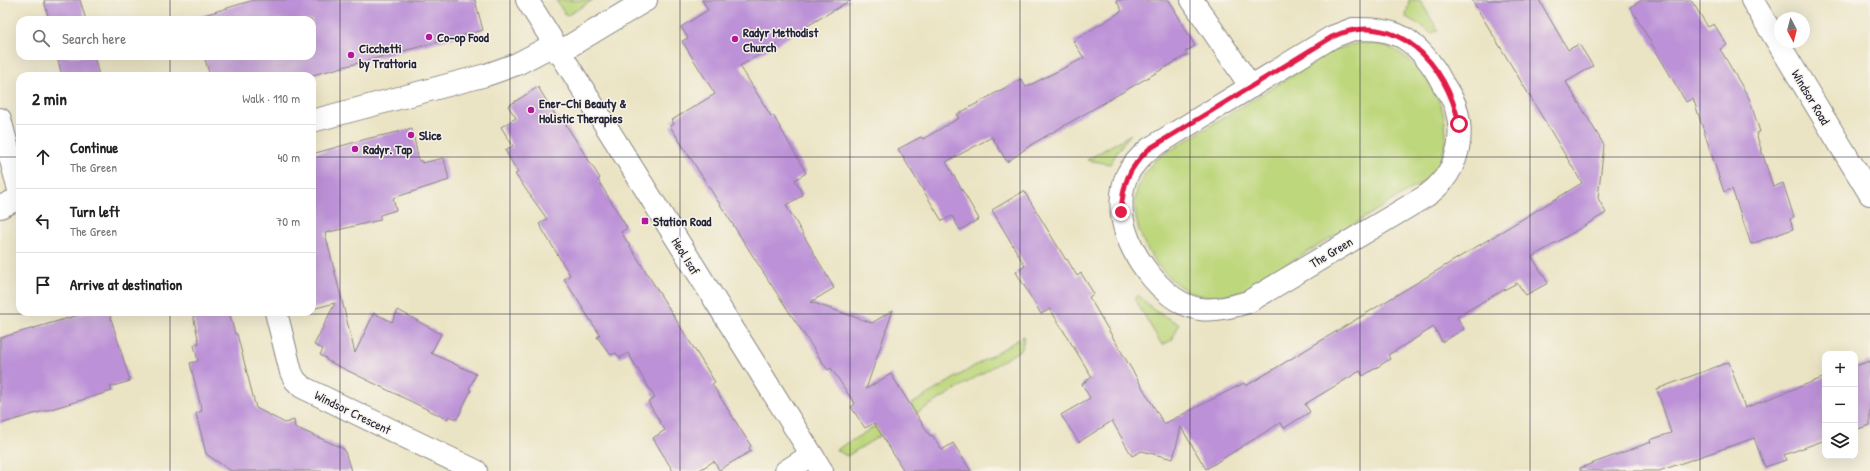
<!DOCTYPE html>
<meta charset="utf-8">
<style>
:root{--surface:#fff;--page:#f2f2f2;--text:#222;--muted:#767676;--line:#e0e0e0}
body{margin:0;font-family:"Patrick Hand",sans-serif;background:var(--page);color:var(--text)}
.controls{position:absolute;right:12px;bottom:12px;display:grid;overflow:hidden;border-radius:8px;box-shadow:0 4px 16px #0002}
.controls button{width:36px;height:36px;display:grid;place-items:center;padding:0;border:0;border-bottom:1px solid var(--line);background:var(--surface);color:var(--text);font:20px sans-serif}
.compass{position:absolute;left:1774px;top:12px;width:36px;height:36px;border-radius:50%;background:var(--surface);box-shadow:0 4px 16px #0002;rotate:173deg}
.stop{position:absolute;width:12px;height:12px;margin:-9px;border:3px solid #e11d48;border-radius:50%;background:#fff}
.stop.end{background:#e11d48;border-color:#fff;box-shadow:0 1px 4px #0008}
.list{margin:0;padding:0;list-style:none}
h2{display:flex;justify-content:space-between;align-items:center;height:52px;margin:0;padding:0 16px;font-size:17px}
h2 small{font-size:13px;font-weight:400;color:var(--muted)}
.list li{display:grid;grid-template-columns:26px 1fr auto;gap:12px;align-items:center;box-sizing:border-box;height:64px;padding:0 16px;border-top:1px solid var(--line)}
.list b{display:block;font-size:15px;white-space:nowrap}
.list p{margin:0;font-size:13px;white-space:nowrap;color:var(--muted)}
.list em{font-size:13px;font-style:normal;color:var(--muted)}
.icon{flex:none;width:22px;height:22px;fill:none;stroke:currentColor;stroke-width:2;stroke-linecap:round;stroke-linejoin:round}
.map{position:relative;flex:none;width:1870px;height:471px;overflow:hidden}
.search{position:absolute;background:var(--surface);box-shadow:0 4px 16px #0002;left:16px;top:16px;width:300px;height:44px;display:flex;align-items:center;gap:10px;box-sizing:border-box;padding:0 14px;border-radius:12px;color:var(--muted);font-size:15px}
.panel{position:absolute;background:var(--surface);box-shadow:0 4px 16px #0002;left:16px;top:72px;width:300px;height:244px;border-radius:12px}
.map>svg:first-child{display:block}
.green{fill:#bdd77c;stroke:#707c5c}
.building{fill:#bc91d7}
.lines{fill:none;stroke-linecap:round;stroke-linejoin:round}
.street-casing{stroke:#868380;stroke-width:24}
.secondary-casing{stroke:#868380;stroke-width:24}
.street{stroke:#fff;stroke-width:22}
.secondary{stroke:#fff;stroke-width:22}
.route{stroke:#e11d48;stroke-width:5}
.grid{fill:none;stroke:#22223b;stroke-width:1;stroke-opacity:0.55}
.poi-dot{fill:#b5179e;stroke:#f7f3e8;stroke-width:1.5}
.labels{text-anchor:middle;stroke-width:3;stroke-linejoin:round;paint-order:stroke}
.poi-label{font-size:13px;font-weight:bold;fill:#22223b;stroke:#f7f3e8;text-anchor:start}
.street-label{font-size:13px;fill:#22223b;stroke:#f7f3e8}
</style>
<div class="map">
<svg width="1870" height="471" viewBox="0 0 1870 471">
<rect width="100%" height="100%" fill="#f7f3e8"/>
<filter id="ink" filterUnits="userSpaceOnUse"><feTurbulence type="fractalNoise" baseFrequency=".025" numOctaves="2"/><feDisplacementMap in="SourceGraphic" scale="8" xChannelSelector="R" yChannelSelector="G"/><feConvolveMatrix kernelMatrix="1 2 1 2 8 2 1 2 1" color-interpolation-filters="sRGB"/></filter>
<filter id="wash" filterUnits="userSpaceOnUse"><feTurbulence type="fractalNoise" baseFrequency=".012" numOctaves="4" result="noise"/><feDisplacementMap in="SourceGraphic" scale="16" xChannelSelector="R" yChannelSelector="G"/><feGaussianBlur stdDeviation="0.9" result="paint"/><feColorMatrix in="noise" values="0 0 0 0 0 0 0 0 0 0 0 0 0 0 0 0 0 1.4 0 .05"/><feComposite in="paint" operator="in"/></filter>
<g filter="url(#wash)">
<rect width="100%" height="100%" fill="#ebe4c4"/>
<g class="green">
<path d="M556 0H593L566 16Z"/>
<path d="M1409 0H1420L1438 30 1431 34 1425 28 1406 17Z"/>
<path d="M1358 43C1370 43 1381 43 1391 48 1429 67 1459 120 1440 161 1436 170 1428 177 1420 184L1243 291C1230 295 1218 298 1204 296 1167 291 1134 240 1135 205 1135 186 1145 172 1156 159L1334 50Z"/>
<path d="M1131 134 1123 143 1110 164 1087 160Z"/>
<path d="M1138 295 1155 311 1179 324 1172 340 1162 345 1134 298Z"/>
<path d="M1024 336 1022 349 847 456 836 450Z"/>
</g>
<g id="blocks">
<g class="building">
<path d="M44 0H80L86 20H49Z"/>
<path d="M254 0H475L483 30 309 76H210L204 56H312V20H194V18Z"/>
<path d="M702 0H851L740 66 771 116 773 115 806 173 795 180 803 195 786 205 834 288 811 302 872 323 893 310 866 389 891 374 930 436 932 435 942 450 953 443 971 471H904L874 423 865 428 851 407 855 404 831 368 828 370 821 360 774 289 670 126 674 124 672 120 715 94 682 41 688 38 681 27 708 10Z"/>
<path d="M1116 0H1169L1195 46 1185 52 1187 55 1034 143 1007 162 992 137 946 162 979 219 960 230 952 216 942 221 898 149 921 137 923 139 959 118 956 115 1021 79 1026 87 1084 58 1073 41 1122 11Z"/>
<path d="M1472 0H1539L1568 50 1579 44 1593 66 1566 82 1604 145 1598 198 1606 213 1532 257 1548 283 1526 295 1517 283 1487 299 1457 317 1464 329 1442 342 1434 327 1388 355 1390 359 1363 376 1360 371 1305 404 1310 412 1284 428 1280 423 1206 469 1181 427 1173 459 1142 451 1132 456 1112 421 1079 442 1061 415 1090 398 1082 384 1092 377 1050 309 1041 314 1016 272 1025 266 992 210 1024 191 1066 260 1067 259 1077 276 1081 273 1094 294 1089 297 1164 424 1244 383 1246 386 1582 183Z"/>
<path d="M1642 0H1691L1708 27 1714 24 1727 45 1720 49 1749 98 1760 132 1756 133 1773 187 1783 183 1794 217 1790 219 1793 229 1751 244 1732 189 1724 192 1693 98 1686 102 1630 7Z"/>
<path d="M57 56H94L99 76H62Z"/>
<path d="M538 87 558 119 561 117 600 178 598 180 627 228 621 232 715 382 712 384 751 446 749 448 751 451 719 470 714 461 698 471H673L653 438 665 430 648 402 655 398 628 353 620 358 616 353 611 355 597 337 600 335 564 279 570 275 539 224 547 219 515 174 518 173 505 150 513 146 501 127 516 118 508 106Z"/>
<path d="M412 129 419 161H422V163L444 158 449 180 393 198 396 210 380 215V220L325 233 355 353 374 313 392 322 398 310 441 334 431 353 476 374 469 389 471 390 457 419 449 416 447 419 326 360V358L320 355 323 349 314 345 335 303 312 309V154L370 138Z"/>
<path d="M89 312H109L130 381 110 387 112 391 0 424V338Z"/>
<path d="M206 312H229L235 334H237L256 408 285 423 294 420 295 427 344 449 351 471H231L206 454 196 413 202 411 190 363 198 361 194 345 199 343 193 315Z"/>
<path d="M1870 361V425L1855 430V366Z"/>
<path d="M1729 362 1745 408 1825 377V440L1784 455 1786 460 1765 467 1754 438 1659 471H1580V468L1651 442 1650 440 1671 433 1657 389Z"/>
</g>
</g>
</g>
<g filter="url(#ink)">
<use href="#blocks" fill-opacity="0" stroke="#868380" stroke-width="1"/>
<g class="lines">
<defs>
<g id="street">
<path d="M1192 0 1251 87"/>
<path d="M1752 0 1870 194"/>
<path d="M1353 29C1371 29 1388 29 1404 38 1421 49 1434 66 1443 84 1447 91 1454 100 1456 108 1466 142 1455 176 1426 196L1248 302C1232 307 1216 311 1200 309 1166 304 1134 260 1125 229 1120 213 1120 191 1127 175 1132 165 1140 157 1149 149L1332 37Z"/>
<path d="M558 53 646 0"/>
<path d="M0 119 20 194"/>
<path d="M312 121 486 75 517 64 553 45"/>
<path d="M0 207 20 198"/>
<path d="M276 312 291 372 295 380 302 387 476 471"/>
<path d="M786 471 811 455"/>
</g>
<path id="secondary" d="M527 0 822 471"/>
</defs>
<use href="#street" class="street-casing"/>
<use href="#secondary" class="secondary-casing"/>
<use href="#street" class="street"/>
<use href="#secondary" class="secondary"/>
</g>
</g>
<g class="lines" filter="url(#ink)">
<path class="route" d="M1121 212C1123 183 1128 169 1149 149L1332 37C1396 8 1447 64 1459 124"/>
</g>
<path class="grid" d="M170 0V20M340 0V471M510 0V471M680 0V471M850 0V471M1020 0V471M1190 0V471M1360 0V471M1530 0V471M1700 0V471M170 56V76M0 157H20M312 157H1870M170 312V471M0 314H1870"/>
<g class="poi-dot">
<circle cx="429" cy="37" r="4"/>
<circle cx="735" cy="39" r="4"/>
<circle cx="351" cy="55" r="4"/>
<circle cx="531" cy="110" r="4"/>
<circle cx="411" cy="135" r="4"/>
<circle cx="355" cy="149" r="4"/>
<rect x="641" y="217" width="8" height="8" rx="2"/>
</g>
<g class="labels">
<g class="poi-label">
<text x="743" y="37">Radyr Methodist<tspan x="743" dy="15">Church</tspan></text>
<text x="437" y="42">Co-op Food</text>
<text x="359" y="53">Cicchetti<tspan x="359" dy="15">by Trattoria</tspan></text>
<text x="539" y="108">Ener-Chi Beauty &amp;<tspan x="539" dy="15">Holistic Therapies</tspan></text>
<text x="419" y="140">Slice</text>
<text x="363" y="154">Radyr. Tap</text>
<text x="653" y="226">Station Road</text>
</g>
<g class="street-label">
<text transform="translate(1811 97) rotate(59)" y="5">Windsor Road</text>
<text transform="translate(1331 252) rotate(-31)" y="5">The Green</text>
<text transform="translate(686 256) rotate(58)" y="5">Heol Isaf</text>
<text transform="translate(353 412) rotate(26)" y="5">Windsor Crescent</text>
</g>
</g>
</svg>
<div class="controls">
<button>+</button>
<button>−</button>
<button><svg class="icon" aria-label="layers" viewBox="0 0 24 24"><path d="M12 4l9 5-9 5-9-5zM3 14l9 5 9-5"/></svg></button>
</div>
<svg class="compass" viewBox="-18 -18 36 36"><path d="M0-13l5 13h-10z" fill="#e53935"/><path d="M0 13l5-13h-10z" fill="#767676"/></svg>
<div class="stop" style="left:1459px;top:124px"></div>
<div class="stop end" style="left:1121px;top:212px"></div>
<div class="search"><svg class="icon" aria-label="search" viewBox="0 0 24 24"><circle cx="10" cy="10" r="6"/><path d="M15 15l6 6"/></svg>Search here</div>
<section class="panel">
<h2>2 min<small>Walk · 110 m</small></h2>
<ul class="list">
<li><svg class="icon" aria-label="ahead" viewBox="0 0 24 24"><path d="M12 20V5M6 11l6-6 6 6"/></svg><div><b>Continue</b><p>The Green</p></div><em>40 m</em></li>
<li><svg class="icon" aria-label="left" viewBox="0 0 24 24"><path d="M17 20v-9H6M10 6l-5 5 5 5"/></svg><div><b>Turn left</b><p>The Green</p></div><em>70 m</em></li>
<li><svg class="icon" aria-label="arrive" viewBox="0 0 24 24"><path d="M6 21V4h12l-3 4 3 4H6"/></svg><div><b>Arrive at destination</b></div></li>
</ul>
</section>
</div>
